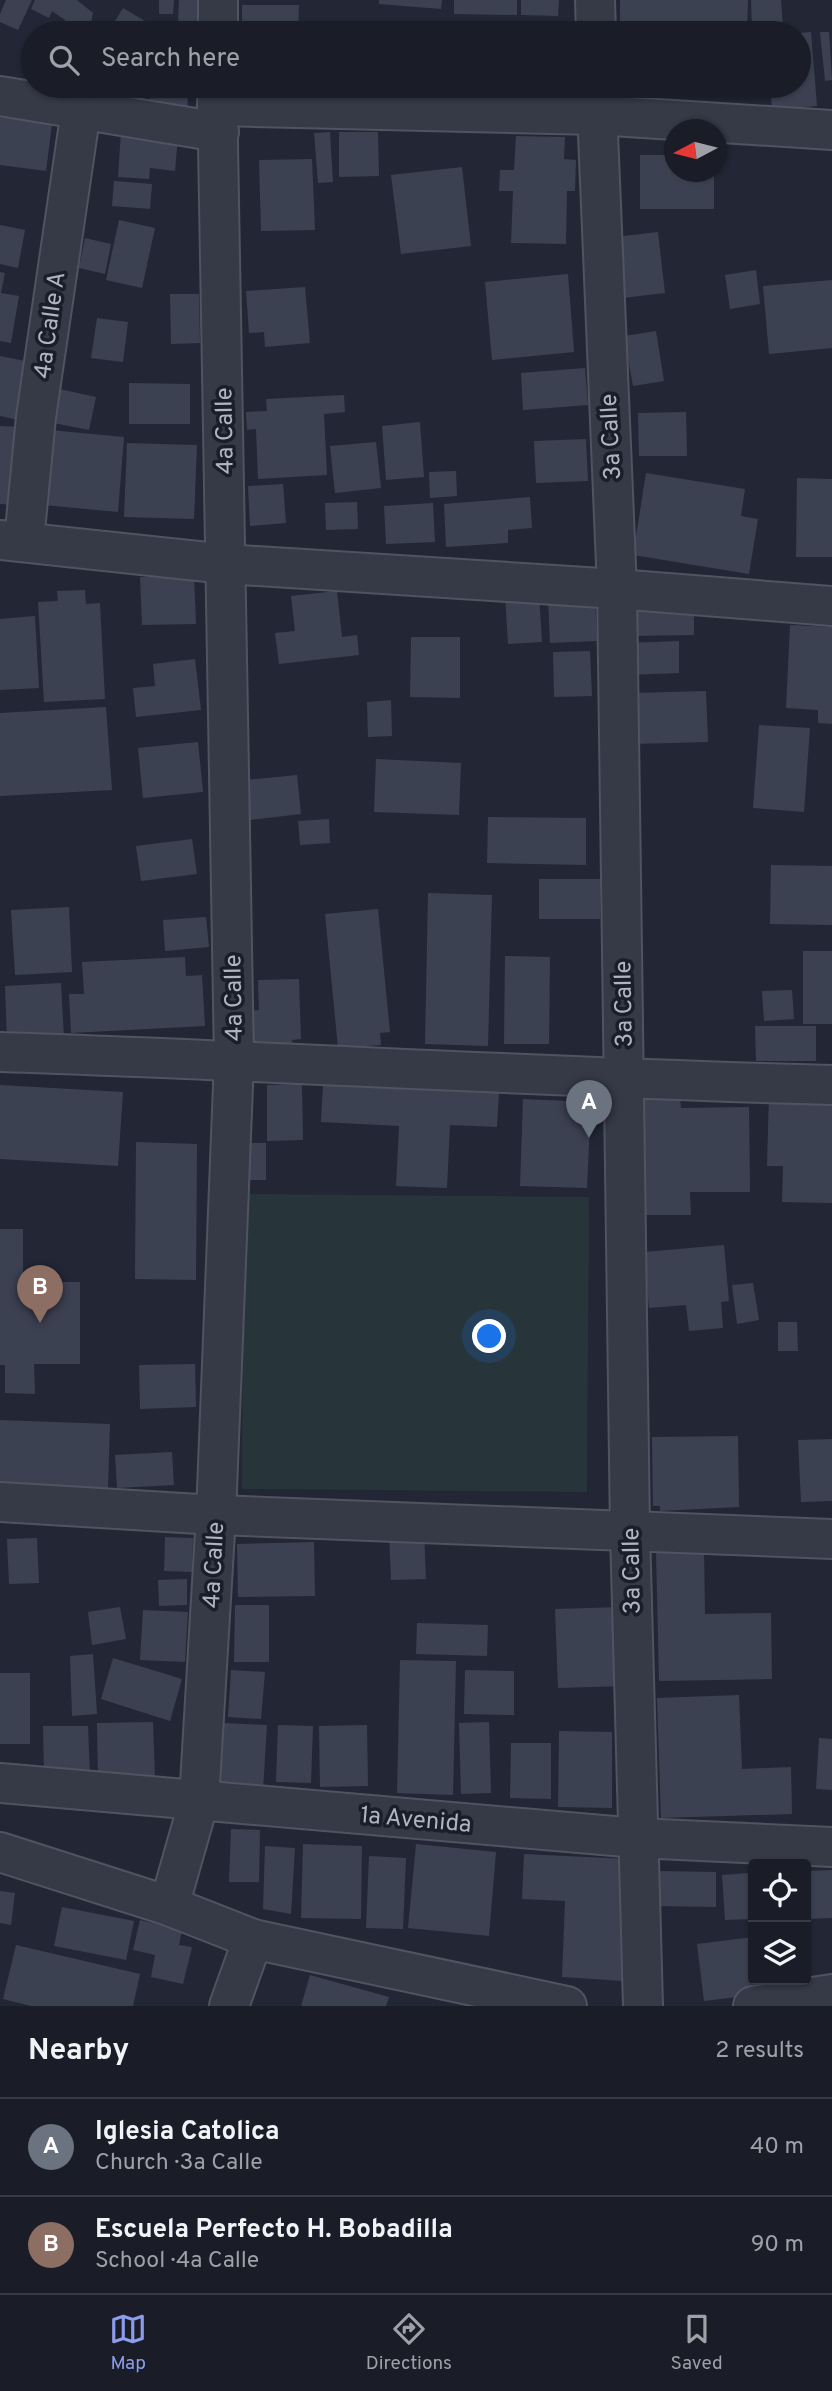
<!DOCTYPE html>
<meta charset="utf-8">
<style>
:root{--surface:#1a1c28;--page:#272934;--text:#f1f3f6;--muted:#9fa1a8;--line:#383a45;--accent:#8d9deb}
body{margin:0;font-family:Overpass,sans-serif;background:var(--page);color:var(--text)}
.controls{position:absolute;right:21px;bottom:21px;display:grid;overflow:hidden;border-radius:7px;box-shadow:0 2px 5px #0004}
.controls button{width:63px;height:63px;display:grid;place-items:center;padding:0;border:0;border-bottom:2px solid var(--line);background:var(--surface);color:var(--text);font:35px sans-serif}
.compass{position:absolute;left:664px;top:119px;width:63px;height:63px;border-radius:50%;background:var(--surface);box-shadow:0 2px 5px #0004;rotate:263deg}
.you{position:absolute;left:490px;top:1337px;width:24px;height:24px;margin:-18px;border:5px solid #fff;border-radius:50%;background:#1a73e8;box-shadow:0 0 0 10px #1a73e833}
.badge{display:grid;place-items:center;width:46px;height:46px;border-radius:50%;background:var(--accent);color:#fff;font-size:23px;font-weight:700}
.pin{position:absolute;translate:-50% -58px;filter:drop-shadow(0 2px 4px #0008)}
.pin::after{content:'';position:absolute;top:37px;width:24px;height:21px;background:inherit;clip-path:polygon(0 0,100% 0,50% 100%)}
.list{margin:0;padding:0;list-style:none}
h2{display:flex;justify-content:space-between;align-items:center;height:91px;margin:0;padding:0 28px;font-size:30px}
h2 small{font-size:23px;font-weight:400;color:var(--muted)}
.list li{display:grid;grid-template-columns:46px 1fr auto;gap:21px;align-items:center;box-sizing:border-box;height:98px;padding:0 28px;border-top:2px solid var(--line)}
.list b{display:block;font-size:26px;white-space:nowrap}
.list p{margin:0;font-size:23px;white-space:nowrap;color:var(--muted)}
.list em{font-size:23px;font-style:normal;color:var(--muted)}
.icon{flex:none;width:38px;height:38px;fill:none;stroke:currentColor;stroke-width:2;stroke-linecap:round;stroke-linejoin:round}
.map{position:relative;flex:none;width:832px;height:2006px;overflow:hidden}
.search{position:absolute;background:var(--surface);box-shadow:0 2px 5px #0004;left:21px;right:21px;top:21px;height:77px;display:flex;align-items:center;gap:18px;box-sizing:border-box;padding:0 24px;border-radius:38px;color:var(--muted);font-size:26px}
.sheet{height:287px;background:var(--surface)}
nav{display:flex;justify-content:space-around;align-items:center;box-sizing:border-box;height:98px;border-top:2px solid var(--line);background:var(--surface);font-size:19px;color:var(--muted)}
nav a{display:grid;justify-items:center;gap:4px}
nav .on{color:var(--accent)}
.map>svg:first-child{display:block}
.green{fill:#273439}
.building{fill:#3c4152}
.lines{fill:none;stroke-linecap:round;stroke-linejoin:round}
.minor-casing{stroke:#505360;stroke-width:42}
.minor{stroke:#363946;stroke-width:38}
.labels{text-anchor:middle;stroke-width:7;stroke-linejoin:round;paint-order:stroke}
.street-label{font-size:24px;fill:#b0b3c2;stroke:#1b1e2a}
</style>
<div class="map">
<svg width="832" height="2006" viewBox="0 0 832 2006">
<rect width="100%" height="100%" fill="#232635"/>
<path class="green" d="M243 1194 589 1197 587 1492 242 1489Z"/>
<g class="building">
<path d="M6 0H32L18 30 0 22V14Z"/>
<path d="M35 0H77L93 13 89 33 66 30 65 20 52 11 49 18 31 9Z"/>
<path d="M159 0H174L173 14H159Z"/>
<path d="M179 0H200L199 24 178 23Z"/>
<path d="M379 0H442L441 9 379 4Z"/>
<path d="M454 0H517V15L454 14Z"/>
<path d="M521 0H559L558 16 521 15Z"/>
<path d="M620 0H748L747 29 620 26Z"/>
<path d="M751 0H781L783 27 752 28Z"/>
<path d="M242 5H299L298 33H242Z"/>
<path d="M123 8 160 30 158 33H125L112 26Z"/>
<rect x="397" y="21" width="52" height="12"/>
<path d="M462 22 514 26V33H461Z"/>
<path d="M619 30 681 31V33H619Z"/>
<path d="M811 32 817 106 772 110 770 86H799V33Z"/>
<path d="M820 32H829L832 80 825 81Z"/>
<path d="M690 86H743L742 93 690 92Z"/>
<path d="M150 93 188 95 187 115 149 114Z"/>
<path d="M0 117 52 124 46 171 0 165Z"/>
<path d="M121 132 178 137 175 171 150 168 149 179 118 177Z"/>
<path d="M330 132 333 182 318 183 314 133Z"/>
<path d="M339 132H378L379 176 339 177Z"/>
<path d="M516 136 565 137 564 159 576 160 575 191H567L566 244 511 243 513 191H499L500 170H514Z"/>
<path d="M640 155H674V172H714V209H640Z"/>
<path d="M312 159 315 230 261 231 259 160Z"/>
<path d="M462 167 471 246 401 254 391 175Z"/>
<path d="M114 181 152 184 150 209 112 206Z"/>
<path d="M119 220 155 228 142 288 106 280Z"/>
<path d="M0 225 25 230 18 268 0 264Z"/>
<path d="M658 232 665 293 622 298 615 237Z"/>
<path d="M85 238 111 244 105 274 79 268Z"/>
<path d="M756 270 760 304 730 309 725 275Z"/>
<path d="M0 272 5 273 1 293 19 296 11 343 0 341Z"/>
<path d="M568 274 574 352 492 360 485 282Z"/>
<path d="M832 280V348L769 354 763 286Z"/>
<path d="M305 287 310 343 265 347 264 332 249 333 246 291Z"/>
<path d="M170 294H199L200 343 171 344Z"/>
<path d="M97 318 128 322 123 362 91 358Z"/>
<path d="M656 331 664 381 633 386 624 336Z"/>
<path d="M0 356 30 362 19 420 0 416Z"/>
<path d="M585 368 588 405 523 410 521 373Z"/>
<path d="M129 383 190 384V424H129Z"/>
<path d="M55 388 96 397 89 430 48 422Z"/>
<path d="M344 395 345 412 324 414 327 475 258 479 256 429 247 430 246 412 267 411 266 399Z"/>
<path d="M686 412 687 456H639L638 413Z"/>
<path d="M420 422 424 477 386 480 382 426Z"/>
<path d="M0 426 20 427 16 505 0 504Z"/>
<path d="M50 430 124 437 118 512 43 505Z"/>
<path d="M586 439 588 481 536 483 534 441Z"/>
<path d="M376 442 381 488 335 493 330 446Z"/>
<path d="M127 443 197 445 194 519 124 517Z"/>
<path d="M456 471 457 496 430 498 429 472Z"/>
<path d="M646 473 745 489 741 516 758 519 749 574 633 555Z"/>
<path d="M797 478 832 479V557H796Z"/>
<path d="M283 484 286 523 250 526 248 486Z"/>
<path d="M530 497 532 528 508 530V543L446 547 444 504Z"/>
<path d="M357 502 358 529 326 530 325 503Z"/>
<path d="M433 503 435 542 386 544 384 506Z"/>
<path d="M194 576 196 624 142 625 140 577Z"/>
<path d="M85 590 86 604 100 603 105 699 44 702 38 602 58 601 57 591Z"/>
<path d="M337 591 342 637 357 635 359 655 279 664 275 633 295 631 291 596Z"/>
<path d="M539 594 542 642 508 644 505 595Z"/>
<path d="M595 597 597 641 550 643 548 599Z"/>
<path d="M694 605V635L632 636V606Z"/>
<path d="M35 616 39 688 0 690V619Z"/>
<path d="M790 625 832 627V724L818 723V710L786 708Z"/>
<path d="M411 637H460V698L410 697Z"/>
<path d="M679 641V673L628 675 627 643Z"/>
<path d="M590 651 592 696 554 697 553 652Z"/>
<path d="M195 659 201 710 136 717 133 688 155 686 153 664Z"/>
<path d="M706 691 708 742 634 744 633 693Z"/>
<path d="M391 700 392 736 368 737 367 702Z"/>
<path d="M106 707 112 790 0 796V713Z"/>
<path d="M759 725 810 728 804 812 753 808Z"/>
<path d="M198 742 203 792 143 798 138 748Z"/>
<path d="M376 759 461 763 459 815 374 812Z"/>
<path d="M297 775 301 814 250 820 246 780Z"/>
<path d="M488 817 586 818V865L487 863Z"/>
<path d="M329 819 330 843 300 845 298 821Z"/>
<path d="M192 839 197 874 141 881 136 846Z"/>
<path d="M771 865 832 866V925L770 924Z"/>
<rect x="539" y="879" width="61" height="40"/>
<path d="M428 893 492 895 488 1046 425 1044Z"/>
<path d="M69 907 72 972 15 975 11 910Z"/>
<path d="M378 909 390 1032 380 1033 381 1045 338 1048 325 914Z"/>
<path d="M206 917 209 947 165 951 163 920Z"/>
<rect x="803" y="951" width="29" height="73"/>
<path d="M505 956 550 957 549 1044H504Z"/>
<path d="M185 957 186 976 202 975 205 1026 71 1033 69 994H84L82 962Z"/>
<path d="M299 979 301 1039 292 1040 293 1046 248 1048 247 1011 259 1010 258 980Z"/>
<path d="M61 983 64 1038 7 1040 5 986Z"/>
<path d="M792 990 794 1019 764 1021 762 991Z"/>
<path d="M755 1026H816V1061H756Z"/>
<path d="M302 1084 303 1140 267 1141V1085Z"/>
<path d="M323 1084 499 1092 497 1127 450 1125 447 1188 396 1186 399 1126 321 1122Z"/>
<path d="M0 1085 123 1092 118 1166 0 1159Z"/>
<path d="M769 1093 832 1095V1203L782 1202 783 1166H767Z"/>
<path d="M641 1097H680L681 1108 749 1107 750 1192H690L691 1215H643Z"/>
<path d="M523 1099 591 1102 587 1188 520 1186Z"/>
<path d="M136 1142 197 1144 196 1280 135 1279Z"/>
<rect x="243" y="1143" width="23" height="37"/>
<path d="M0 1229H23V1282H80V1364H34L35 1394 5 1393V1365H0Z"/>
<path d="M724 1245 729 1301 721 1302 723 1328 689 1331 686 1305 649 1308 644 1252Z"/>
<path d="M753 1283 759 1320 737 1324 732 1285Z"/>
<path d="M778 1322H797L798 1351H778Z"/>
<path d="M195 1364 196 1407 140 1409 139 1365Z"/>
<path d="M0 1420 110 1424 108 1488 0 1485Z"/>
<path d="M738 1436 739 1507 660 1511V1506H653L652 1437Z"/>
<path d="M832 1439V1501L801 1502 798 1440Z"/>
<path d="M172 1452 174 1485 117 1488 115 1455Z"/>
<path d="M424 1531 426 1579 391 1580 389 1533Z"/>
<path d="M165 1537 193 1538 192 1572 164 1571Z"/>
<path d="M37 1538 39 1583 9 1584 7 1539Z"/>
<path d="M314 1542 315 1596 238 1597 237 1544Z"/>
<path d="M704 1550 705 1614 771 1613 772 1679 659 1681 656 1551Z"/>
<path d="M187 1579V1605L159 1606 158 1580Z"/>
<path d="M235 1605H269V1662H234Z"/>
<path d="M120 1607 126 1639 92 1645 88 1612Z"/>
<path d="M622 1607 624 1686 558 1688 555 1609Z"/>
<path d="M143 1610 188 1612 185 1662 140 1660Z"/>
<path d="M417 1623 488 1625 487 1656 416 1654Z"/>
<path d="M93 1654 97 1714 72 1716 70 1656Z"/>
<path d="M113 1658 182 1679 170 1721 101 1699Z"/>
<path d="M400 1660 456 1661 453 1795 397 1793Z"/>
<path d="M231 1670 265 1672 261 1719 228 1717Z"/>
<path d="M465 1670 514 1671V1715L464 1714Z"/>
<rect x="0" y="1673" width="30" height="71"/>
<path d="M739 1695 742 1769 791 1767 792 1814 661 1818 657 1698Z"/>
<path d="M153 1722 155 1778 98 1779 97 1723Z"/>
<path d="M489 1722 491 1793 461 1794 459 1723Z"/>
<path d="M223 1723 267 1725 263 1790 219 1788Z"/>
<path d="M278 1725 313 1726 311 1783 276 1782Z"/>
<path d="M367 1725 368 1786 320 1787 319 1726Z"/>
<path d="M43 1726H88L90 1777 44 1778Z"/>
<path d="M559 1731 612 1732V1808L558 1807Z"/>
<path d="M819 1738 832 1739V1790L816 1789Z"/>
<path d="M511 1743H551V1799L510 1798Z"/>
<path d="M231 1829 260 1830 259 1882H229Z"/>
<path d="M303 1844 362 1846 361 1919 301 1918Z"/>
<path d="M416 1844 496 1852 489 1936 408 1928Z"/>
<path d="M265 1846 295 1848 291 1914 263 1909Z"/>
<path d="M524 1854 628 1859 623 1981 562 1977 565 1901 522 1899Z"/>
<path d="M369 1856 406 1858 403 1929 366 1928Z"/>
<path d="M832 1870V1918L806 1919V1871Z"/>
<path d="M657 1871 716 1872V1907L656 1906Z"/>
<path d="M749 1873 752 1919 725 1920 722 1875Z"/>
<path d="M0 1891 15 1893 11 1925 0 1923Z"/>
<path d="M62 1907 134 1921 126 1960 54 1946Z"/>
<path d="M140 1920 182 1930 179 1945 192 1947 183 1984 151 1977 155 1955 133 1950Z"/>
<path d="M753 1937V1980H760L762 1994 704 2001 697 1944Z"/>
<path d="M16 1945 140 1974 133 2006H31L3 1999Z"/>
<path d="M310 1975 389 1997 386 2006H301Z"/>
</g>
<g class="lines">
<defs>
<g id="minor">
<path d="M595 0 596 33"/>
<path d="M218 33V0"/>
<path d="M596 86 617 589 630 1531 643 2006"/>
<path d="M0 96 219 132"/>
<path d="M217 106 596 115 832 130"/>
<path d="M0 540 226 564 617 589 832 606"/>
<path d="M24 541 36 417 81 110"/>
<path d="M0 1052C277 1061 554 1078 832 1085"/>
<path d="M0 1502 216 1515 832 1539"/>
<path d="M0 1783 637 1838 832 1847"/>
<path d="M0 1852 169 1906 253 1939 567 2006"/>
<path d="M169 1906 199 1801 216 1515 234 1060 217 86"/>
<path d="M229 2006 253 1939"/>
<path d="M753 2006 832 1994"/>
</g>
</defs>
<use href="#minor" class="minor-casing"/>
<use href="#minor" class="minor"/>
</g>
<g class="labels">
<g class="street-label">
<text transform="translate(49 325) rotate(-82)" y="8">4a Calle A</text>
<text transform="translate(224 431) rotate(-91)" y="8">4a Calle</text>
<text transform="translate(610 437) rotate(-93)" y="8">3a Calle</text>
<text transform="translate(233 998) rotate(-91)" y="8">4a Calle</text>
<text transform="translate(623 1004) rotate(-91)" y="8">3a Calle</text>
<text transform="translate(213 1565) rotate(-87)" y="8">4a Calle</text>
<text transform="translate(631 1571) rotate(-91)" y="8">3a Calle</text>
<text transform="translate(416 1819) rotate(5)" y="8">1a Avenida</text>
</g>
</g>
</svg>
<div class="controls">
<button><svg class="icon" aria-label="locate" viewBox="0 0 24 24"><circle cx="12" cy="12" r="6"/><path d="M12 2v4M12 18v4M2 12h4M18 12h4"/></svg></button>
<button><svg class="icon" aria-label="layers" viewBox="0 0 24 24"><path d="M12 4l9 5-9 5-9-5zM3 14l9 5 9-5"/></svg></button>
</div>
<svg class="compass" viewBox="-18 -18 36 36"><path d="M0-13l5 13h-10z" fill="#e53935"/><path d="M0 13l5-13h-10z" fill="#9fa1a8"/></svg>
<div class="you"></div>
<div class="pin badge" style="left:589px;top:1138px;background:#6b7280">A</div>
<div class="pin badge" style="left:40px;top:1323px;background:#8d6e63">B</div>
<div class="search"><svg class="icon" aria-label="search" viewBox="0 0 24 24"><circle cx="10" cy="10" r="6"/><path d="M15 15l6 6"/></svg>Search here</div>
</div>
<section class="sheet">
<h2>Nearby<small>2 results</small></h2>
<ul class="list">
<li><span class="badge" style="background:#6b7280">A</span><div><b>Iglesia Catolica</b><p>Church · 3a Calle</p></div><em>40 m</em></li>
<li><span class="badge" style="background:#8d6e63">B</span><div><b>Escuela Perfecto H. Bobadilla</b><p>School · 4a Calle</p></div><em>90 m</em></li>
</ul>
</section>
<nav>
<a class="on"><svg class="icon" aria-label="map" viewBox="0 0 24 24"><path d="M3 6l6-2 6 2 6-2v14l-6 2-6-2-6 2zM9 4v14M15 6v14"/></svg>Map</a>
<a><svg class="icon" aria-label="directions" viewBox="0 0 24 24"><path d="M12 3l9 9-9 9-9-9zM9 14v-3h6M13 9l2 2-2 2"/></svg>Directions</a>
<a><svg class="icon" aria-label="saved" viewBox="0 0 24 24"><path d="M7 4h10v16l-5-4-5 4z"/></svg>Saved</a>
</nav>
